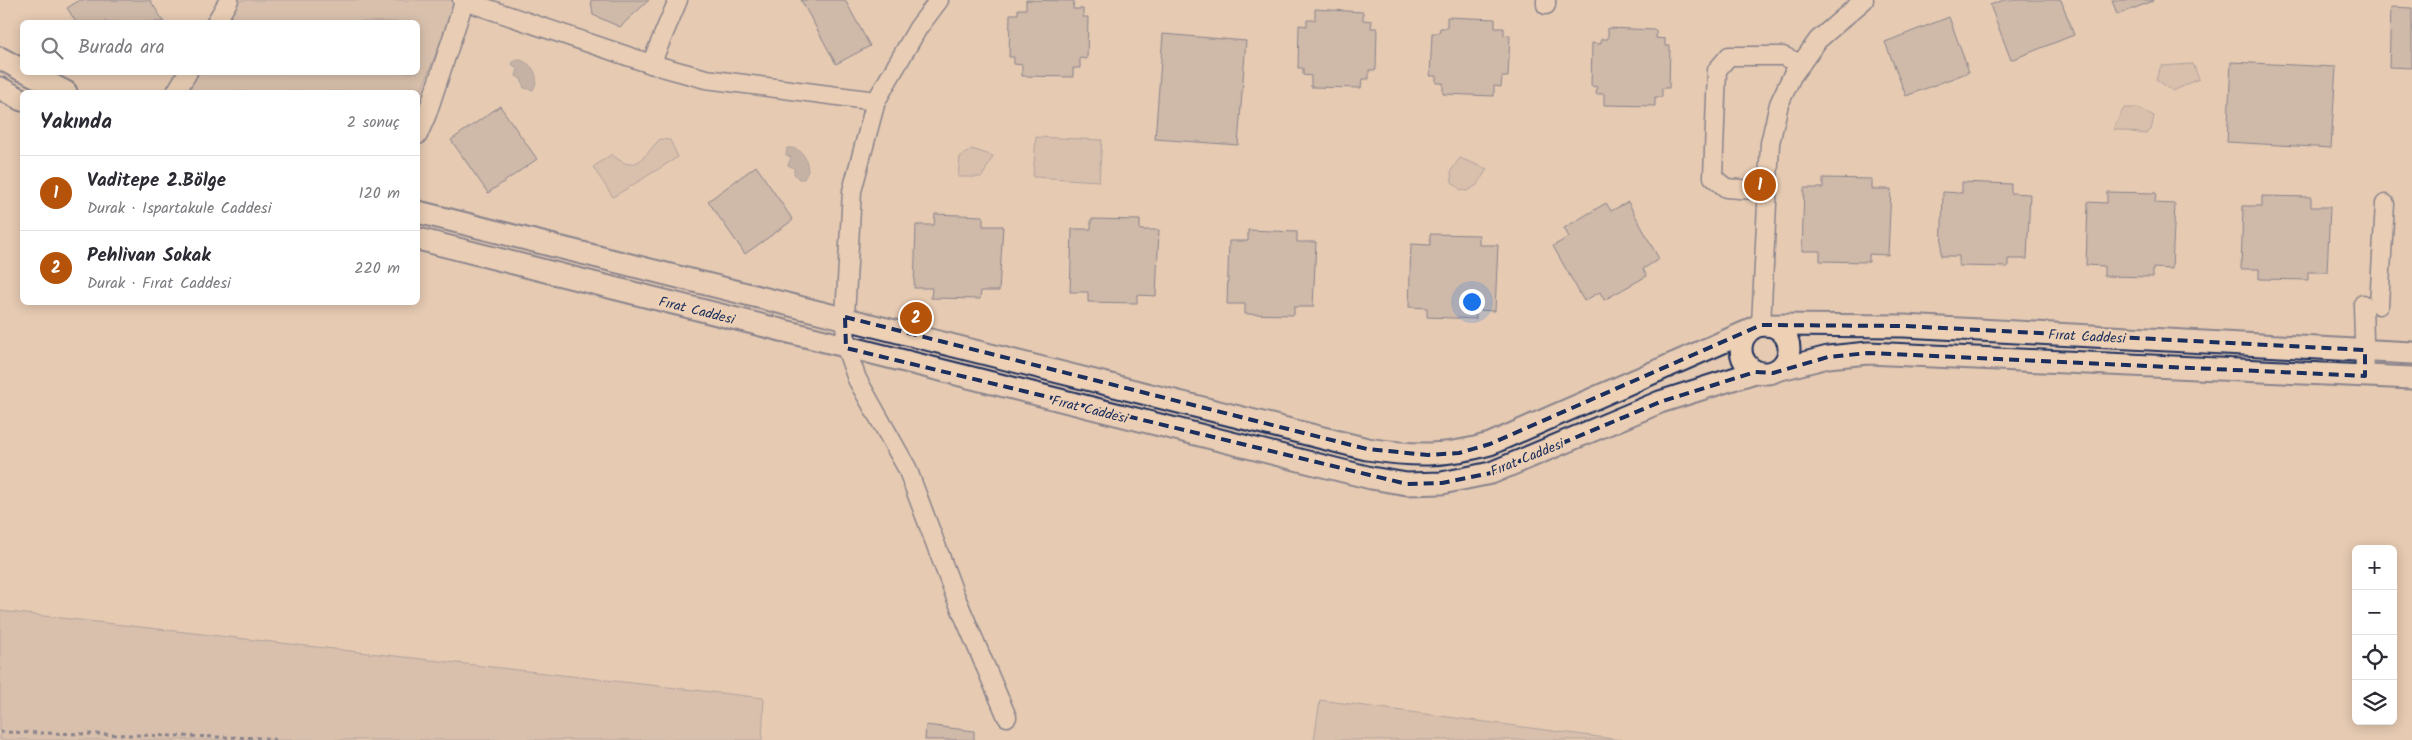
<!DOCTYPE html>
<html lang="tr">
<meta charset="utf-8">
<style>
:root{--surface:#fff;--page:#f7f7f7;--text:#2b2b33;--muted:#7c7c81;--line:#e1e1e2;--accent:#b45309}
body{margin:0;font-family:Kalam,sans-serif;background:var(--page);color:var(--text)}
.controls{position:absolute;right:15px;bottom:15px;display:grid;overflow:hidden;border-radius:8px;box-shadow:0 2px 12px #0003}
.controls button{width:45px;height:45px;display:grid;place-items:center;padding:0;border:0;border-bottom:1px solid var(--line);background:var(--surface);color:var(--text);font:25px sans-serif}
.you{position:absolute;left:1471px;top:301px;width:18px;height:18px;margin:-12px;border:4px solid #fff;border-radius:50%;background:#1a73e8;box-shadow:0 0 0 8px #1a73e833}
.badge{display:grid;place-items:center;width:32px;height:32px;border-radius:50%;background:var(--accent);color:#fff;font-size:16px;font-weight:700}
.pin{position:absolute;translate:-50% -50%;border:2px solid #fff;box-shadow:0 1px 5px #0006}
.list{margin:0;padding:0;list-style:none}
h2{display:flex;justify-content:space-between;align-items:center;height:65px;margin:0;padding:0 20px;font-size:21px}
h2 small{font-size:16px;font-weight:400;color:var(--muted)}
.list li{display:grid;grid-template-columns:32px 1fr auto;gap:15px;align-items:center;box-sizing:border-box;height:75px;padding:0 20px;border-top:1px solid var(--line)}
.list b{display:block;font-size:19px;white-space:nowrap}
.list p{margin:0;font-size:16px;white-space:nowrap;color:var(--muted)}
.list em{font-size:16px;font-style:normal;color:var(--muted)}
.icon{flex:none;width:28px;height:28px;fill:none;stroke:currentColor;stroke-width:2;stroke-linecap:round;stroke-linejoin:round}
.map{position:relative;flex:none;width:2412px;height:740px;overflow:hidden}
.search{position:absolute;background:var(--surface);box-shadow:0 2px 12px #0003;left:20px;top:20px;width:400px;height:55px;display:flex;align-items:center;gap:12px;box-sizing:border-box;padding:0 18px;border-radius:8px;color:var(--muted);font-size:19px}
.panel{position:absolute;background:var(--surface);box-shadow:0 2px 12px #0003;left:20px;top:90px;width:400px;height:215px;border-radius:8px}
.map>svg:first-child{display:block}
.green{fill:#c8b3a5;stroke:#727182}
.water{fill:#a09595;stroke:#6b6c7f}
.building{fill:#b3a49d;stroke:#1b2f5e}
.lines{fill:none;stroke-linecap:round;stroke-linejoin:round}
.minor-casing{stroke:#1b2f5e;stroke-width:21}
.major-casing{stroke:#1b2f5e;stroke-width:25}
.path{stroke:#1b2f5e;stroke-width:3;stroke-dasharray:4 4;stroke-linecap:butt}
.minor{stroke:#eed1b5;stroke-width:18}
.major{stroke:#eed1b5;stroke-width:21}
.marked{fill:none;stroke:#1b2f5e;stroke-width:4;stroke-dasharray:10 6;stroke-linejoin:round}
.labels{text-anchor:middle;stroke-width:4.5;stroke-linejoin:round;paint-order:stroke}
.street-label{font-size:14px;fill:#1b2f5e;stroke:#eed1b5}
</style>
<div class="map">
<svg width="2412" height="740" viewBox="0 0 2412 740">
<rect width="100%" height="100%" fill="#e6cbb2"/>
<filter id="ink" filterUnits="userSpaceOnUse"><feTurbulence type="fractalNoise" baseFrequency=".02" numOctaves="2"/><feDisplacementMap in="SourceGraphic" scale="10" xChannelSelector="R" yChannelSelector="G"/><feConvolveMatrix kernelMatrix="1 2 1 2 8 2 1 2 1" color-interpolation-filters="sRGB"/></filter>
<g filter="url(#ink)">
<g class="green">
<path d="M239 0H452L456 2 418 99V92H185L197 73 418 72V22H226Z"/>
<path d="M2193 64 2199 79 2173 91 2156 79 2161 66Z"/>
<path d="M2124 108H2138L2154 116 2151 130 2145 134 2113 129Z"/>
<path d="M1036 137 1102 140 1099 181 1033 177Z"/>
<path d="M660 139 670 140 678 157 613 197 593 167 612 154C636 177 644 155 660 139Z"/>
<path d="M972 149 993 156 982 177H958L960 157Z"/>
<path d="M1460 158 1487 169 1477 185 1467 191 1461 190 1452 182 1451 171Z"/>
<path d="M0 611 764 698 762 740H0Z"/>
<path d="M1320 700 1621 740H1314Z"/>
</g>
<g class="water">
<path d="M517 59C531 62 542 75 533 90L524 88 521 79 516 76 518 69 513 66 512 62Z"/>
<path d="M787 148C802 147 807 157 808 171L804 179H799L794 174V168L788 165 791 157 786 155Z"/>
</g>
<g class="building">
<path d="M80 0H150L164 22H76L67 8Z"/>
<path d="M591 0H649L620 27 593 15Z"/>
<path d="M801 0H845L870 46 836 64Z"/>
<path d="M1026 0 1074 1 1073 9H1083V17H1088L1087 59 1080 58V68H1073V77L1022 76V65L1014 64V57H1009L1010 14H1018V9H1026Z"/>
<path d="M2004 0H2061L2074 35 2011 60 1990 5Z"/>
<path d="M2112 0H2153V1L2117 15Z"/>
<path d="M2391 7 2412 8V68L2389 67Z"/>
<path d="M1315 9 1363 12V20L1372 21 1371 28H1377L1376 70H1369V79H1362L1361 88 1311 87V76L1303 75V68H1298L1299 25 1307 26V20H1315Z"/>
<path d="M1447 17 1495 19V28H1504V35L1510 36 1508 77H1502L1501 87 1494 86V96L1443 94V83H1436V76H1430L1432 33H1439L1440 28H1447Z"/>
<path d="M1949 17 1969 72 1906 96 1885 42Z"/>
<path d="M1608 28 1656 30V38L1665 39V46H1670L1669 88H1662V97H1655V106L1604 105V94H1596L1597 87 1591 86 1592 43 1601 44V39H1608Z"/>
<path d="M1163 34 1246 41 1238 145 1155 139Z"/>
<path d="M2231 62 2336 67 2331 148 2227 142Z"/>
<path d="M500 106 537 159 488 193 451 140Z"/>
<path d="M756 166 793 220 745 254 708 201Z"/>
<path d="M1823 178 1872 179V189H1891L1888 255 1869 254V262L1820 261V251H1802L1804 188H1823Z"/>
<path d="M1962 182 2011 184V193L2030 194 2027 259H2008V267L1959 266V256H1941L1943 192 1962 193Z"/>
<path d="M2107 192 2156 193 2155 203 2175 204 2172 269 2153 268V277L2104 276V266L2086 265 2088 202 2107 203Z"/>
<path d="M2262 196 2311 197V207H2330L2327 272H2308V280L2259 279V269H2241L2243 206H2262Z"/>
<path d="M1628 202 1659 259 1643 269 1647 276 1604 300 1600 292 1584 301 1553 246 1569 237 1564 228 1606 203 1611 211Z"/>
<path d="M935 214 983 216V226H1003L999 291H981L980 299 931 298 932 288H914L916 225H934Z"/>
<path d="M1091 219 1140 220V230H1159L1156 296 1137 295V303L1088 302V292H1070L1072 229H1091Z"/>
<path d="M1248 230 1297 232V242H1316L1313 307H1294V315L1245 314V304H1227L1229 241H1248Z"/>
<path d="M1430 234 1479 235V245H1498L1495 311 1476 310V319L1427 317V308L1409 307 1411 244 1430 245Z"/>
<path d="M926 725 974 731V740H925Z"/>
</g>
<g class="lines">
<defs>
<g id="minor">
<path d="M462 0 651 64 706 79 876 101"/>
<path d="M939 0 918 28 876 101 852 191 845 317 846 348 857 379 907 468 954 593 1007 717"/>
<path d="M1546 5V0"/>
<path d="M216 22 229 0"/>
<path d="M651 64 678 0"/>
<path d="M176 92 188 72"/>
<path d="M418 135 427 114 464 2"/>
<path d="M1768 191 1726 188 1713 177 1717 70 1729 56H1783L1801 64"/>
<path d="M2363 304 2365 376"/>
<path d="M2379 305 2385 204"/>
<path d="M1761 325 1770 143 1779 104 1792 76 1818 40 1864 0"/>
</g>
<g id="major">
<path d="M0 58 22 70"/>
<path d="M27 72 66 92"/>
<path d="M0 88 22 100"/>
<path d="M418 212 1367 449C1413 456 1445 457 1490 444L1746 332"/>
<path d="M418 239 1371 478 1407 484 1442 483 1491 473 1660 402 1755 372"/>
<circle cx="1765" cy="349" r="24"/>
<path d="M1761 325 1904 326 2412 353"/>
<path d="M1781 369 1828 357 1868 353 2412 378"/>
</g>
</defs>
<use href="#minor" class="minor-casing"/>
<use href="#major" class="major-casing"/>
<path class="path" d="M0 732 265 738 278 740"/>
<use href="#minor" class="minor"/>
<use href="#major" class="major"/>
</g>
</g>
<path d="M0 0H2412V740H0ZM845 317 1367 449 1428 455 1459 453 1490 444 1761 325 1904 326 2365 350V376L1868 353 1828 357 1773 373 1755 372 1660 402 1491 473 1442 483 1407 484 846 348Z" fill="#e6cbb2" fill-opacity=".55" fill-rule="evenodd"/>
<path class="marked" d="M845 317 1367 449 1428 455 1459 453 1490 444 1761 325 1904 326 2365 350V376L1868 353 1828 357 1773 373 1755 372 1660 402 1491 473 1442 483 1407 484 846 348Z"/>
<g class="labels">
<g class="street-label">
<text transform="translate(697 310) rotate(14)" y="5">Fırat Caddesi</text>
<text transform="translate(2087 336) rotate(3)" y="5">Fırat Caddesi</text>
<text transform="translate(1090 409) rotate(14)" y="5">Fırat Caddesi</text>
<text transform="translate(1527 457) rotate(-22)" y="5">Fırat Caddesi</text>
</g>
</g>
</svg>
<div class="controls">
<button>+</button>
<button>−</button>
<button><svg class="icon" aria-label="locate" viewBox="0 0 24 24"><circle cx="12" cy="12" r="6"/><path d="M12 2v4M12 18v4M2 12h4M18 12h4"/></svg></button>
<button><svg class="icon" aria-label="layers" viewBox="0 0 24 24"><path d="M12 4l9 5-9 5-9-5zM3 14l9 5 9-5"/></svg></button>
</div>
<div class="you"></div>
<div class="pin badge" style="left:1760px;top:185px">1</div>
<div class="pin badge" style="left:916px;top:318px">2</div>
<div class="search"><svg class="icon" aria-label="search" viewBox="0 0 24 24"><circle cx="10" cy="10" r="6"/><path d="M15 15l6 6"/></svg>Burada ara</div>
<section class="panel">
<h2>Yakında<small>2 sonuç</small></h2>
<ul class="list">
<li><span class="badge">1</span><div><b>Vaditepe 2.Bölge</b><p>Durak · Ispartakule Caddesi</p></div><em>120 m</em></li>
<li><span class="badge">2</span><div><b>Pehlivan Sokak</b><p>Durak · Fırat Caddesi</p></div><em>220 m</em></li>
</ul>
</section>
</div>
